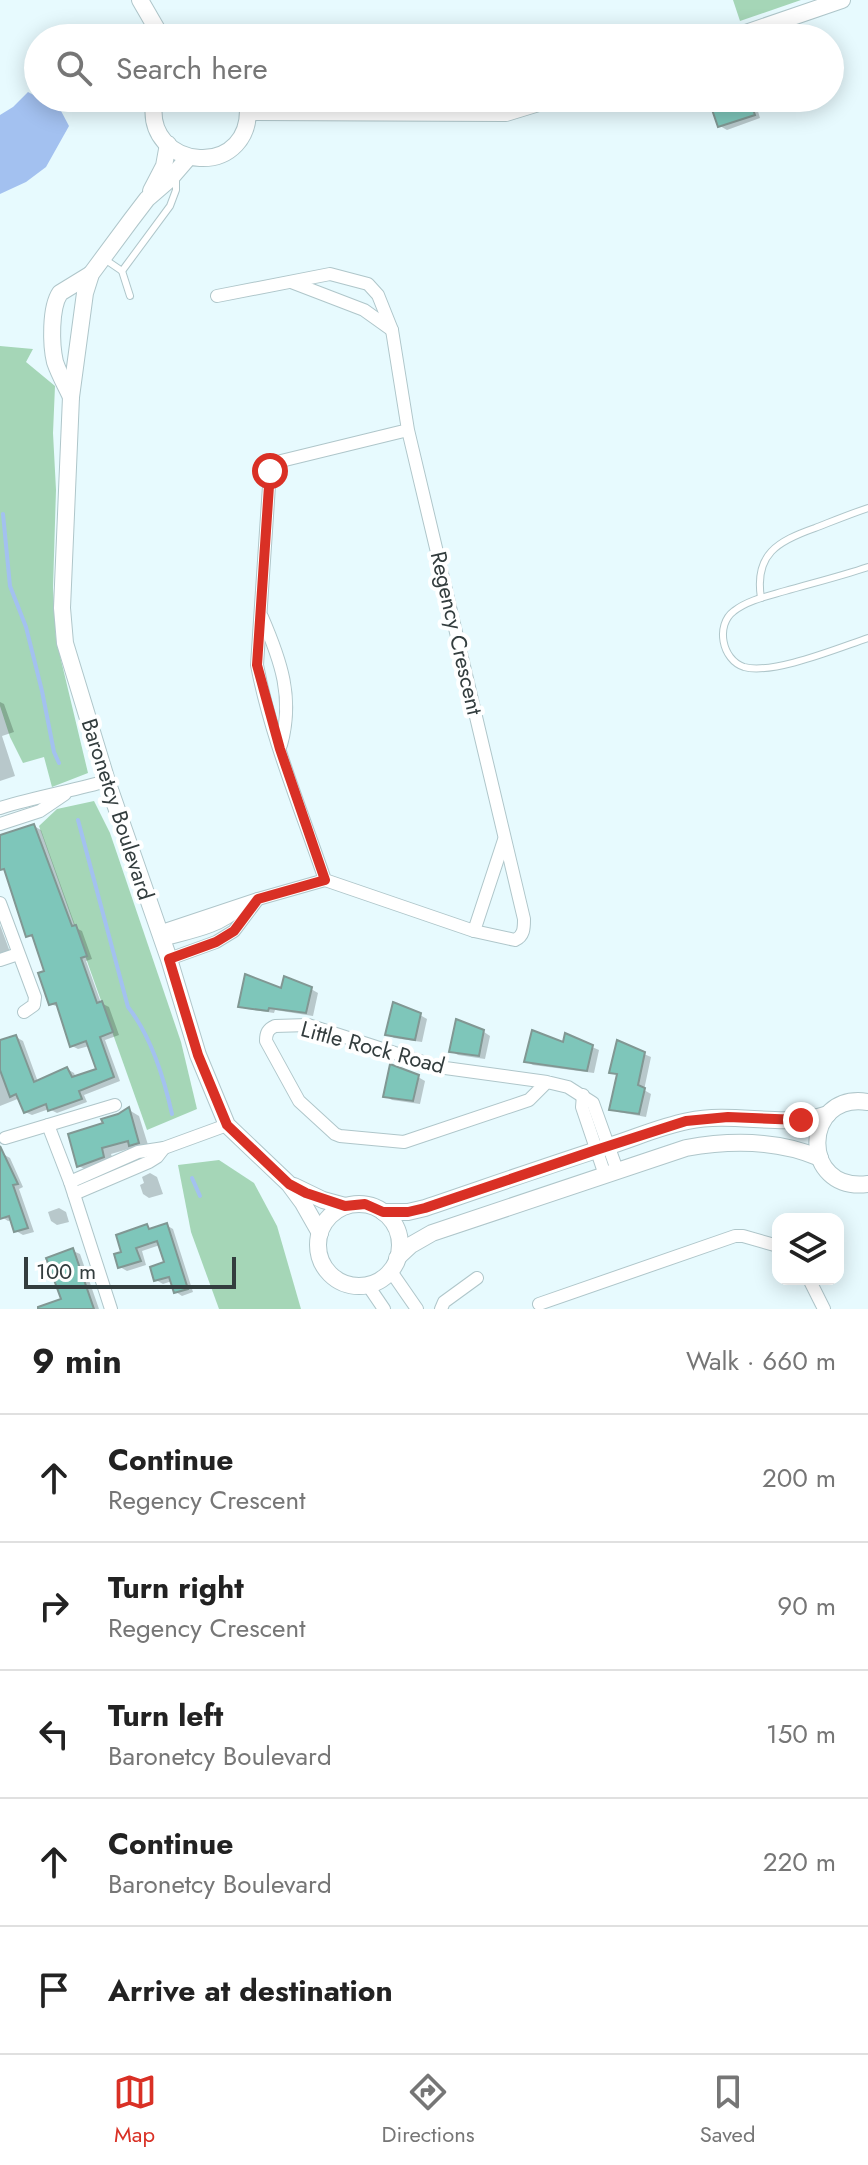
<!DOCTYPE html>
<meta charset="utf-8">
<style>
:root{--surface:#fff;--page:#f6f6f6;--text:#222;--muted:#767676;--line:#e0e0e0;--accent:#d93025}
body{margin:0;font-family:Jost,sans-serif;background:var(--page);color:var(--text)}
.controls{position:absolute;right:24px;bottom:24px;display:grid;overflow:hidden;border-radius:16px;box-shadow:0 4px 20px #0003}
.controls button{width:72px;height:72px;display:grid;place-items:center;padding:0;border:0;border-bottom:2px solid var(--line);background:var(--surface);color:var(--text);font:40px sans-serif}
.scale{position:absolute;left:24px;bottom:20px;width:212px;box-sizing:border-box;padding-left:8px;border:4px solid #333d3e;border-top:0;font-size:22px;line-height:28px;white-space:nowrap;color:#333d3e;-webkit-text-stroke:6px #fff;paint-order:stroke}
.stop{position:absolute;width:24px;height:24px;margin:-18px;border:6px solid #d93025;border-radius:50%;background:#fff}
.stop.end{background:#d93025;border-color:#fff;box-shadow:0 2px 8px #0008}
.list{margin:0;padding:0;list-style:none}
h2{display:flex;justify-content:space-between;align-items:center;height:104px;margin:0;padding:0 32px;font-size:34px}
h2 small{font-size:26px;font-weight:400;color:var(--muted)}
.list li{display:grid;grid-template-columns:52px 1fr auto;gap:24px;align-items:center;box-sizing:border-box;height:128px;padding:0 32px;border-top:2px solid var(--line)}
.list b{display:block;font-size:30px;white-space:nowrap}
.list p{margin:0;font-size:26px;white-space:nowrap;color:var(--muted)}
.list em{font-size:26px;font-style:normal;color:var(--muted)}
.icon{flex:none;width:44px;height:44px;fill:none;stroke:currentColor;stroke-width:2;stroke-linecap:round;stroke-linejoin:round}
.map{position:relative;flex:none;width:868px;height:1309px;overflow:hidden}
.search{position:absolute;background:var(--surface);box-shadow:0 4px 20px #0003;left:24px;right:24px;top:24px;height:88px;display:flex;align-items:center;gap:20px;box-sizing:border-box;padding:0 28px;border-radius:44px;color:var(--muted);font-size:30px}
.sheet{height:744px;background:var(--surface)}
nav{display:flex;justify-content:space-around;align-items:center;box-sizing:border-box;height:112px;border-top:2px solid var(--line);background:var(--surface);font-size:22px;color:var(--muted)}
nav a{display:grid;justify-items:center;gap:4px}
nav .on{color:var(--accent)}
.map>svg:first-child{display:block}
.green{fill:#a5d6b7}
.water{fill:#a3c1f0}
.shadow{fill:#0003}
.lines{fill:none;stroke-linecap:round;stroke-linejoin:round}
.stream{stroke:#a3c1f0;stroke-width:4}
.building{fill:#7ec6ba;stroke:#819793;stroke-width:2}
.lane-casing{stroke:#afc6ca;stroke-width:8}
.street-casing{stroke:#afc6ca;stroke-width:14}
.secondary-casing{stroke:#afc6ca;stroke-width:18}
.lane{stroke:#fff;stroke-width:6}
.street{stroke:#fff;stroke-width:12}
.secondary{stroke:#fff;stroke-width:16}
.route{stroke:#d93025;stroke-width:10}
.labels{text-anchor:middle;stroke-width:8;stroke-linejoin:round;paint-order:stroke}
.street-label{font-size:22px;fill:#333d3e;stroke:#fff}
</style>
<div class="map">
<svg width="868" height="1309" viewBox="0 0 868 1309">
<rect width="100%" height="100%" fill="#e7fafe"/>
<g class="green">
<path d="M733 0H801L740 21Z"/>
<path d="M0 346 33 349 26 362 55 386 53 433 56 490 53 588 56 639 88 773 52 787 44 757 23 763 10 737 0 706Z"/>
<path d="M94 801 110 833 181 1042 197 1109 147 1130 39 826 57 809Z"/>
<path d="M219 1160 254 1183 277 1226 301 1309H219L191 1232 178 1165Z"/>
</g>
<path class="water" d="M28 92 60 109 69 126 46 167 26 182 0 194V115L13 107Z"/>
<g class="shadow">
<path d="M710 98H754L760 118 727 130 720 126Z"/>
<path d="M0 702 4 704 14 732 2 736 15 776 0 781Z"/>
<path d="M34 826 41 830 76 928 82 931 92 959 86 961 101 1003 109 1007 119 1035 105 1040 120 1081 84 1095 87 1102 57 1113 49 1109 32 1115 25 1112 20 1098 0 1106V1042L16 1037 23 1041 38 1082 67 1069 74 1073 76 1078 98 1071 89 1046 78 1049 72 1046 59 1007 50 1004 46 972 35 939 28 935 0 856V837Z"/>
<path d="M0 925 10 952 0 955Z"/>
<path d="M311 989 318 993 313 1016 275 1010 274 1013 247 1009 240 1006 283 991Z"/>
<path d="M420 1015 427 1019 422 1042 394 1038 388 1034Z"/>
<path d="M484 1032 490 1036 485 1059 458 1055 451 1051Z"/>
<path d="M564 1045 592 1047 599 1050 594 1073 533 1065 527 1062Z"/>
<path d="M644 1054 651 1057 644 1090 651 1094 646 1117 618 1112 612 1109 619 1076 612 1072Z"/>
<path d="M418 1077 425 1081 420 1104 392 1100 385 1096Z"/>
<path d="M129 1110 139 1116 149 1148 135 1147 111 1154 114 1163 90 1172 79 1166 105 1125Z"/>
<path d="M3 1154 10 1158 23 1187 19 1189 34 1232 23 1235 16 1231 12 1220 8 1221 2 1217 0 1156Z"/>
<path d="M150 1173 157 1177 163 1194 149 1198 143 1194 140 1185 144 1183 142 1177Z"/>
<path d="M59 1208 66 1212 69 1222 57 1225 51 1221 48 1212Z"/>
<path d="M166 1225 173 1229 193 1292 182 1296 176 1292 172 1281 163 1284 156 1280 167 1263 160 1245 142 1251 146 1265 127 1271 120 1267 124 1253 147 1227 153 1230Z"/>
<path d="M73 1251 80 1254 99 1309H38L63 1301Z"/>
</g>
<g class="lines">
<g class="stream">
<path d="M3 514 10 586 26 627 42 691 54 752 59 763"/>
<path d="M78 820 128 1007C151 1036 164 1078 172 1114"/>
<path d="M192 1178 200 1196"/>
</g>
</g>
<g class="building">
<path d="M708 98H749L755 115 718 127Z"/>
<path d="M34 824 72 926 76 925 87 956 81 958 97 1003 102 1001 113 1032 100 1037 114 1077 79 1091 82 1099 48 1111 46 1104 24 1113 16 1094 10 1097 0 1070V1040L16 1035 34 1082 67 1067 72 1077 96 1069 86 1041 70 1047 56 1003 49 1005 38 973 44 971 32 935 26 937 4 869 0 870V835Z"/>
<path d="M245 974 281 988 284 976 312 987 306 1013 269 1008 268 1011 238 1007Z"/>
<path d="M393 1002 421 1013 415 1040 385 1035Z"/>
<path d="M456 1019 484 1030 479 1056 449 1052Z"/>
<path d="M532 1030 563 1042 565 1033 593 1045 587 1071 524 1062Z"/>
<path d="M617 1040 645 1052 638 1085 645 1088 639 1114 609 1110 617 1074 609 1073Z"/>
<path d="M390 1064 419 1075 413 1101 383 1097Z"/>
<path d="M129 1107 139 1143 129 1146 128 1141 102 1148 104 1157 77 1167 68 1134 103 1123 101 1119 118 1114Z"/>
<path d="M0 1146 18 1184 13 1185 28 1228 14 1232 9 1216 0 1219Z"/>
<path d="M167 1223 188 1289 174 1293 169 1277 154 1281 150 1267 164 1262 157 1241 136 1248 141 1261 118 1268 114 1254 121 1252 116 1235 147 1224 149 1229Z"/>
<path d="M73 1248 94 1309H38V1307L61 1299 46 1258Z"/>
</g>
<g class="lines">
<defs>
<g id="lane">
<path d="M103 258 122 271 130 296"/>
<path d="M122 271 170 206 176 190V176"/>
<path d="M868 567C841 576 813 583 785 591 768 596 748 600 734 611 715 625 722 660 744 667 773 675 838 648 868 638"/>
<path d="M761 598C754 554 778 541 815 528 833 521 850 514 868 508"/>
</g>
<g id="street">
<path d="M291 282 364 310 392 330"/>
<path d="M217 296 330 274 368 284 378 295 392 330 408 430 524 919C524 928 524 936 515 940L474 931 325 880C301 809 271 738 257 665L270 471 281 461 408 430"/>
<path d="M262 617C281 661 294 698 281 745"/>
<path d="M0 808C35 797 71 791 107 781"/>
<path d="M0 824 40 811 65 794"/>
<path d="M0 903 35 997 34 1005 24 1012"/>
<path d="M474 931 504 840"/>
<path d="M159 932 258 899 325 880"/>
<path d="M162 940C186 933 220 928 238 909"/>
<path d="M169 959 216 942 234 931 258 899"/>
<path d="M0 960 18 954"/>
<path d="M547 1082 529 1100 404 1142 340 1136 335 1134 299 1101 266 1041C266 1033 268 1029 275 1026L308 1025 438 1067 547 1082 568 1087 593 1103 617 1170"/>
<path d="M583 1095 582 1107 605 1175"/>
<path d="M48 1125 70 1182 111 1309"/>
<path d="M5 1138 115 1105"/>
<path d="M70 1182 138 1152 164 1148 227 1125"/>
<path d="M74 1194 149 1162 157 1157 164 1148"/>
<path d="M390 1270 417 1309"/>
<path d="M809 1279 824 1309"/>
<path d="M367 1284 384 1309"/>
<path d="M539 1304 735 1236H743L778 1246"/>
<path d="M441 1309 444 1302 477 1278"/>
</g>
<g id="secondary">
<path d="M140 0 162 38"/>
<path d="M731 38 842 0"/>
<path d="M155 98C139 173 260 183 247 98"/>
<path d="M249 112 506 113 555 98"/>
<path d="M188 158 169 180 147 199 131 220 91 274 85 293 71 397 62 608 65 643 107 781 169 959 198 1055 227 1125 289 1184 303 1203 320 1233"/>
<path d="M151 191 164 166 168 144"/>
<path d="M71 397C66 386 59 374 55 362 51 345 50 308 60 293L91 274"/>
<path d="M868 1102C802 1091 799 1193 868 1184"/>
<path d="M294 1186 323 1200 345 1206"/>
<circle cx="359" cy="1245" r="41"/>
<path d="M383 1212H408L425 1208C487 1187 549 1165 612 1145 637 1137 662 1126 688 1121 735 1111 785 1129 828 1114"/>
<path d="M397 1258 411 1245 432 1233 686 1148C730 1140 778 1140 820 1158"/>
</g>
</defs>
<use href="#lane" class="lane-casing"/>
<use href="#street" class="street-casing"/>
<use href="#secondary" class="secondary-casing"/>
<use href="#lane" class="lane"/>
<use href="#street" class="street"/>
<use href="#secondary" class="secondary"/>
</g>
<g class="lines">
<path class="route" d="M270 471 257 665 280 749 325 880 258 899 234 931 216 942 169 959 198 1055 227 1125 289 1184 306 1193 345 1206 365 1204 383 1212H408L425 1208 596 1150 686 1121 728 1117 801 1120"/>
</g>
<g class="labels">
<g class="street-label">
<text transform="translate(457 633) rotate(77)" y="8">Regency Crescent</text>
<text transform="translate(118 809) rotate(72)" y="8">Baronetcy Boulevard</text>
<text transform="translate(373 1047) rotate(15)" y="8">Little Rock Road</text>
</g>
</g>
</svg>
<div class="controls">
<button><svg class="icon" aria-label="layers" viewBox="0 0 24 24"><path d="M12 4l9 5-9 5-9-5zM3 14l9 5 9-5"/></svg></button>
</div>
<div class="scale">100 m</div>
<div class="stop" style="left:270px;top:471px"></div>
<div class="stop end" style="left:801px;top:1120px"></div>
<div class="search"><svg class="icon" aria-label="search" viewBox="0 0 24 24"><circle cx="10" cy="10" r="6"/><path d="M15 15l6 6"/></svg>Search here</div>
</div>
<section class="sheet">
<h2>9 min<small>Walk · 660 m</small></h2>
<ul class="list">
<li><svg class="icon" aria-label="ahead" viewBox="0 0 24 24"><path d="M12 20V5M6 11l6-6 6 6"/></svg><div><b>Continue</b><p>Regency Crescent</p></div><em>200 m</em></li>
<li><svg class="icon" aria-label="right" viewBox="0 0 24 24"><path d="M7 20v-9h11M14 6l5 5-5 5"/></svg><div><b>Turn right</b><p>Regency Crescent</p></div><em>90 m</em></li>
<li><svg class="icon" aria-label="left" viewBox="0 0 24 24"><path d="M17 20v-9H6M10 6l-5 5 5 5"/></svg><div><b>Turn left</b><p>Baronetcy Boulevard</p></div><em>150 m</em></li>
<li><svg class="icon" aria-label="ahead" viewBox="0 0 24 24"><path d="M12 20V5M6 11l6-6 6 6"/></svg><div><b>Continue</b><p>Baronetcy Boulevard</p></div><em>220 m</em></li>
<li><svg class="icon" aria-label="arrive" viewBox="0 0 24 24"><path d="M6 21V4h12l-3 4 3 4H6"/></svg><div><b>Arrive at destination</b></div></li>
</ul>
</section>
<nav>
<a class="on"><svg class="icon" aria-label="map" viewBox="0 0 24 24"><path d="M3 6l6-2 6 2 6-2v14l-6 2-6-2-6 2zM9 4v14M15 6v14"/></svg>Map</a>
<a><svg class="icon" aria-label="directions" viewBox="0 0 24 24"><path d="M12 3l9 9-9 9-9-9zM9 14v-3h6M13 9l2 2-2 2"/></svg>Directions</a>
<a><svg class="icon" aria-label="saved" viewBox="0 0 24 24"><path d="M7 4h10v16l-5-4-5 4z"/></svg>Saved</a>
</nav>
